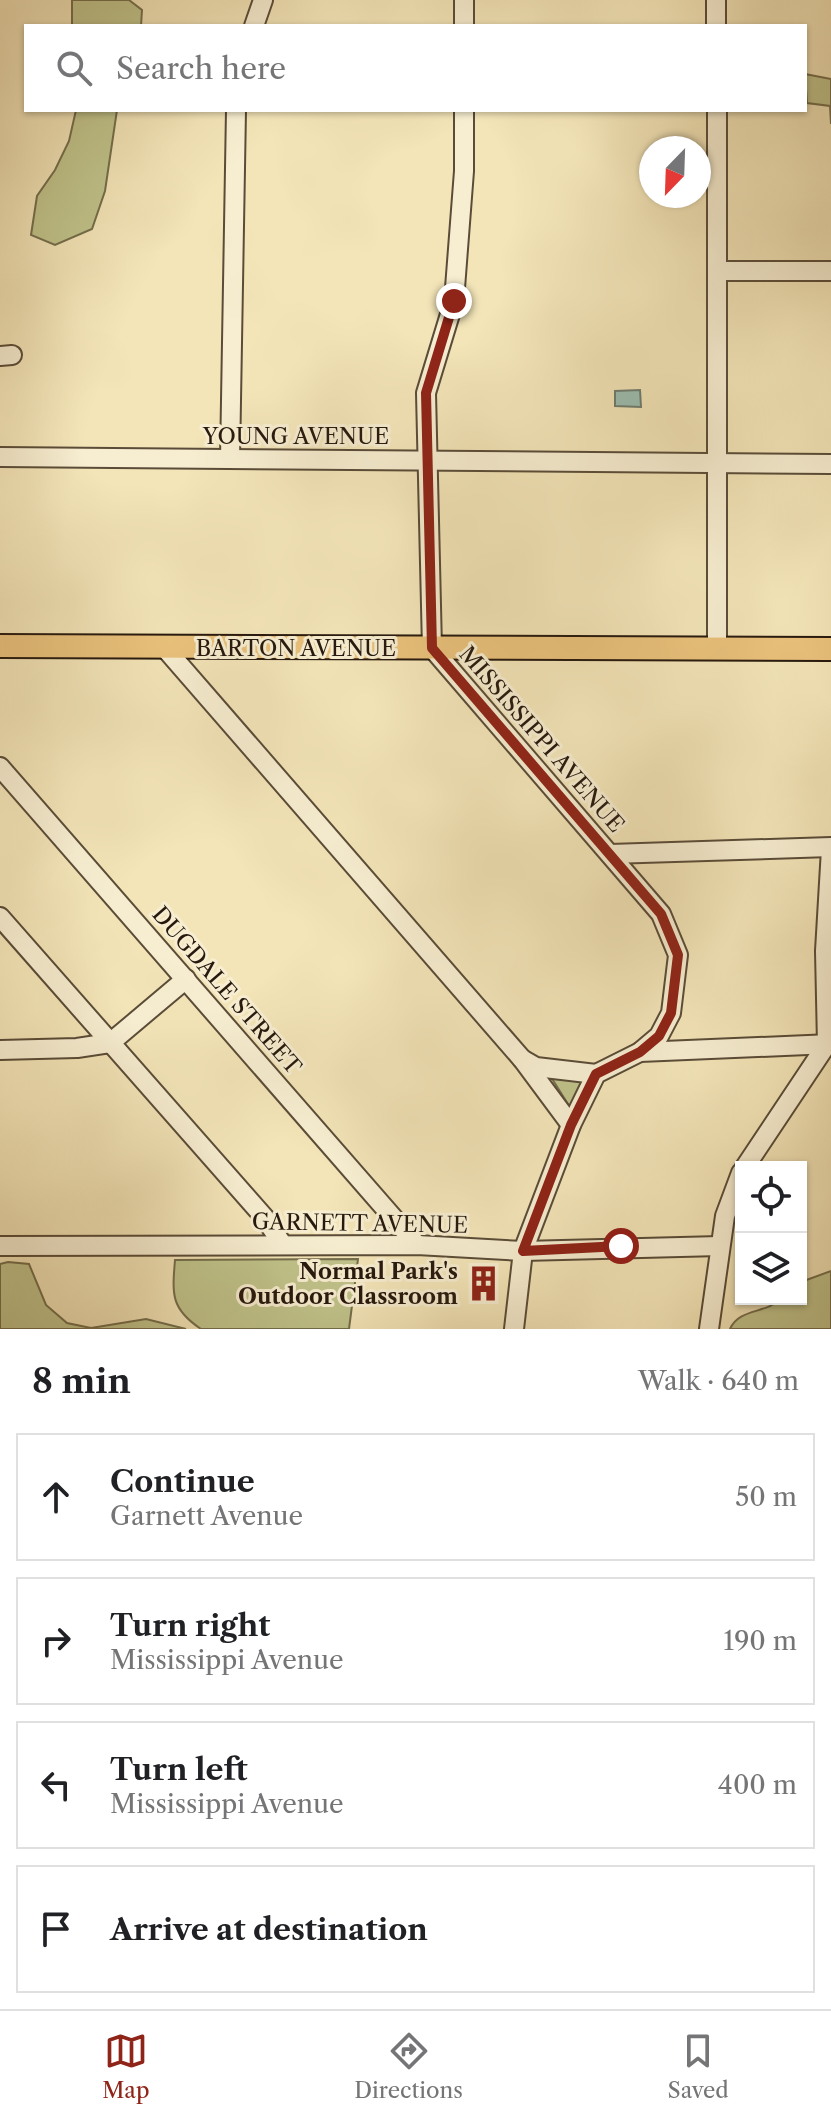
<!DOCTYPE html>
<meta charset="utf-8">
<style>
:root{--surface:#fff;--page:#f2f2f2;--text:#202124;--muted:#757577;--line:#e0e0e0;--accent:#8f2418}
body{margin:0;font-family:"Libre Caslon Text",serif;background:var(--page);color:var(--text)}
.controls{position:absolute;right:24px;bottom:24px;display:grid;overflow:hidden;border-radius:0px;box-shadow:0 2px 6px #0004}
.controls button{width:72px;height:72px;display:grid;place-items:center;padding:0;border:0;border-bottom:2px solid var(--line);background:var(--surface);color:var(--text);font:40px sans-serif}
.compass{position:absolute;left:639px;top:136px;width:72px;height:72px;border-radius:50%;background:var(--surface);box-shadow:0 2px 6px #0004;rotate:203deg}
.stop{position:absolute;width:24px;height:24px;margin:-18px;border:6px solid #8f2418;border-radius:50%;background:#fff}
.stop.end{background:#8f2418;border-color:#fff;box-shadow:0 2px 8px #0008}
.list{margin:0;padding:0;list-style:none}
h2{display:flex;justify-content:space-between;align-items:center;height:104px;margin:0;padding:0 32px;font-size:34px}
h2 small{font-size:26px;font-weight:400;color:var(--muted)}
.list li{display:grid;grid-template-columns:52px 1fr auto;gap:24px;align-items:center;box-sizing:border-box;height:128px;margin:0 16px 16px;padding:0 16px;border:2px solid var(--line);border-radius:0px}
.list b{display:block;font-size:30px;white-space:nowrap}
.list p{margin:0;font-size:26px;white-space:nowrap;color:var(--muted)}
.list em{font-size:26px;font-style:normal;color:var(--muted)}
.icon{flex:none;width:44px;height:44px;fill:none;stroke:currentColor;stroke-width:2;stroke-linecap:round;stroke-linejoin:round}
.map{position:relative;flex:none;width:831px;height:1329px;overflow:hidden}
.search{position:absolute;background:var(--surface);box-shadow:0 2px 6px #0004;left:24px;right:24px;top:24px;height:88px;display:flex;align-items:center;gap:20px;box-sizing:border-box;padding:0 28px;border-radius:0px;color:var(--muted);font-size:30px}
.sheet{height:680px;background:var(--surface)}
nav{display:flex;justify-content:space-around;align-items:center;box-sizing:border-box;height:112px;border-top:2px solid var(--line);background:var(--surface);font-size:22px;color:var(--muted)}
nav a{display:grid;justify-items:center;gap:4px}
nav .on{color:var(--accent)}
.map>svg:first-child{display:block}
.green{fill:#c0c38b;stroke:#746e4c;stroke-width:2}
.water{fill:#9bbfb1;stroke:#6d7d70;stroke-width:2}
.lines{fill:none;stroke-linecap:round;stroke-linejoin:round}
.minor-casing{stroke:#5a4c38;stroke-width:22}
.major-casing{stroke:#27190e;stroke-width:26}
.minor{stroke:#f7eed1;stroke-width:18}
.major{stroke:#eac27c;stroke-width:22}
.route{stroke:#8f2418;stroke-width:10}
.labels{text-anchor:middle;stroke-width:6;stroke-linejoin:round;paint-order:stroke}
.street-label{font-size:22px;fill:#27190e;stroke:#f7eed1}
.poi-label{font-size:22px;font-weight:bold;fill:#27190e;stroke:#f7eed1;text-anchor:end}
</style>
<div class="map">
<svg width="831" height="1329" viewBox="0 0 831 1329">
<rect width="100%" height="100%" fill="#f3e5b8"/>
<filter id="stains"><feTurbulence type="fractalNoise" baseFrequency=".0025" numOctaves="4"/><feColorMatrix values="0 0 0 0 .2 0 0 0 0 .09 0 0 0 0 .02 0 0 0 .5 -.17"/></filter>
<radialGradient id="worn" r=".72"><stop offset=".6" stop-color="#630" stop-opacity="0"/><stop offset="1" stop-color="#630" stop-opacity=".3"/></radialGradient>
<g class="green">
<path d="M72 0H129L142 10 141 26H72Z"/>
<path d="M805 74 831 79V124L830 106 807 103Z"/>
<path d="M76 110H117L105 191 92 229 55 245 31 235 37 196 55 170 69 141Z"/>
<path d="M551 1077 584 1082 571 1109Z"/>
<path d="M358 1259 349 1329H201C171 1309 172 1295 175 1260Z"/>
<path d="M8 1262 29 1264 46 1305 67 1323 91 1328 146 1319 186 1329H0V1264Z"/>
<path d="M831 1271V1329H730C739 1308 766 1314 780 1299H801V1282Z"/>
</g>
<path class="water" d="M640 390 641 407 615 406V391Z"/>
<g class="lines">
<defs>
<g id="minor">
<path d="M464 0V26"/>
<path d="M716 0V26"/>
<path d="M254 26 263 0"/>
<path d="M464 110V171L454 301 426 393 432 648 661 914 678 955 671 1013 659 1036 640 1052 596 1074 571 1125 523 1251 514 1329"/>
<path d="M720 271H831"/>
<path d="M0 356 12 355"/>
<path d="M0 457 831 464"/>
<path d="M230 459 236 110"/>
<path d="M164 647 522 1059 571 1125"/>
<path d="M717 648V110"/>
<path d="M0 767 417 1245"/>
<path d="M610 854 831 847"/>
<path d="M0 917 264 1217 283 1245"/>
<path d="M0 1050 77 1048 110 1043 186 979"/>
<path d="M640 1052 831 1044"/>
<path d="M522 1059 536 1067 596 1074"/>
<path d="M745 1167 827 1044 825 951 831 849"/>
<path d="M0 1246 417 1245 523 1251 720 1246"/>
<path d="M709 1329 725 1216 741 1173"/>
</g>
<path id="major" d="M0 646 831 649"/>
</defs>
<use href="#minor" class="minor-casing"/>
<use href="#major" class="major-casing"/>
<use href="#minor" class="minor"/>
<use href="#major" class="major"/>
</g>
<g class="lines">
<path class="route" d="M454 301 426 393 432 648 661 914 678 955 671 1013 659 1036 640 1052 596 1074 571 1125 523 1251 621 1246"/>
</g>
<defs>
<symbol id="building-bare" viewBox="-9 -9 18 18"><path d="M-4-6H4V6H1V3H-1V6H-4ZM-2.5-4.3h1.7v1.8h-1.7ZM.8-4.3h1.7v1.8H.8ZM-2.5-1h1.7V.8h-1.7ZM.8-1h1.7V.8H.8Z" fill="#8f2418" stroke="#f7eed1" stroke-width="2.5" paint-order="stroke"/></symbol>
</defs>
<g fill-rule="evenodd">
<use href="#building-bare" x="458" y="1258" width="51" height="51"/>
</g>
<g class="labels">
<g class="street-label">
<text x="296" y="444">YOUNG AVENUE</text>
<text x="296" y="656">BARTON AVENUE</text>
<text transform="translate(542 739) rotate(49)" y="8">MISSISSIPPI AVENUE</text>
<text transform="translate(227 990) rotate(49)" y="8">DUGDALE STREET</text>
<text transform="translate(360 1223) rotate(1)" y="8">GARNETT AVENUE</text>
</g>
<g class="poi-label">
<text x="458" y="1279">Normal Park's<tspan x="458" dy="25">Outdoor Classroom</tspan></text>
</g>
</g>
<rect width="100%" height="100%" filter="url(#stains)"/>
<rect width="100%" height="100%" fill="url(#worn)"/>
</svg>
<div class="controls">
<button><svg class="icon" aria-label="locate" viewBox="0 0 24 24"><circle cx="12" cy="12" r="6"/><path d="M12 2v4M12 18v4M2 12h4M18 12h4"/></svg></button>
<button><svg class="icon" aria-label="layers" viewBox="0 0 24 24"><path d="M12 4l9 5-9 5-9-5zM3 14l9 5 9-5"/></svg></button>
</div>
<svg class="compass" viewBox="-18 -18 36 36"><path d="M0-13l5 13h-10z" fill="#e53935"/><path d="M0 13l5-13h-10z" fill="#757577"/></svg>
<div class="stop" style="left:621px;top:1246px"></div>
<div class="stop end" style="left:454px;top:301px"></div>
<div class="search"><svg class="icon" aria-label="search" viewBox="0 0 24 24"><circle cx="10" cy="10" r="6"/><path d="M15 15l6 6"/></svg>Search here</div>
</div>
<section class="sheet">
<h2>8 min<small>Walk · 640 m</small></h2>
<ul class="list">
<li><svg class="icon" aria-label="ahead" viewBox="0 0 24 24"><path d="M12 20V5M6 11l6-6 6 6"/></svg><div><b>Continue</b><p>Garnett Avenue</p></div><em>50 m</em></li>
<li><svg class="icon" aria-label="right" viewBox="0 0 24 24"><path d="M7 20v-9h11M14 6l5 5-5 5"/></svg><div><b>Turn right</b><p>Mississippi Avenue</p></div><em>190 m</em></li>
<li><svg class="icon" aria-label="left" viewBox="0 0 24 24"><path d="M17 20v-9H6M10 6l-5 5 5 5"/></svg><div><b>Turn left</b><p>Mississippi Avenue</p></div><em>400 m</em></li>
<li><svg class="icon" aria-label="arrive" viewBox="0 0 24 24"><path d="M6 21V4h12l-3 4 3 4H6"/></svg><div><b>Arrive at destination</b></div></li>
</ul>
</section>
<nav>
<a class="on"><svg class="icon" aria-label="map" viewBox="0 0 24 24"><path d="M3 6l6-2 6 2 6-2v14l-6 2-6-2-6 2zM9 4v14M15 6v14"/></svg>Map</a>
<a><svg class="icon" aria-label="directions" viewBox="0 0 24 24"><path d="M12 3l9 9-9 9-9-9zM9 14v-3h6M13 9l2 2-2 2"/></svg>Directions</a>
<a><svg class="icon" aria-label="saved" viewBox="0 0 24 24"><path d="M7 4h10v16l-5-4-5 4z"/></svg>Saved</a>
</nav>
